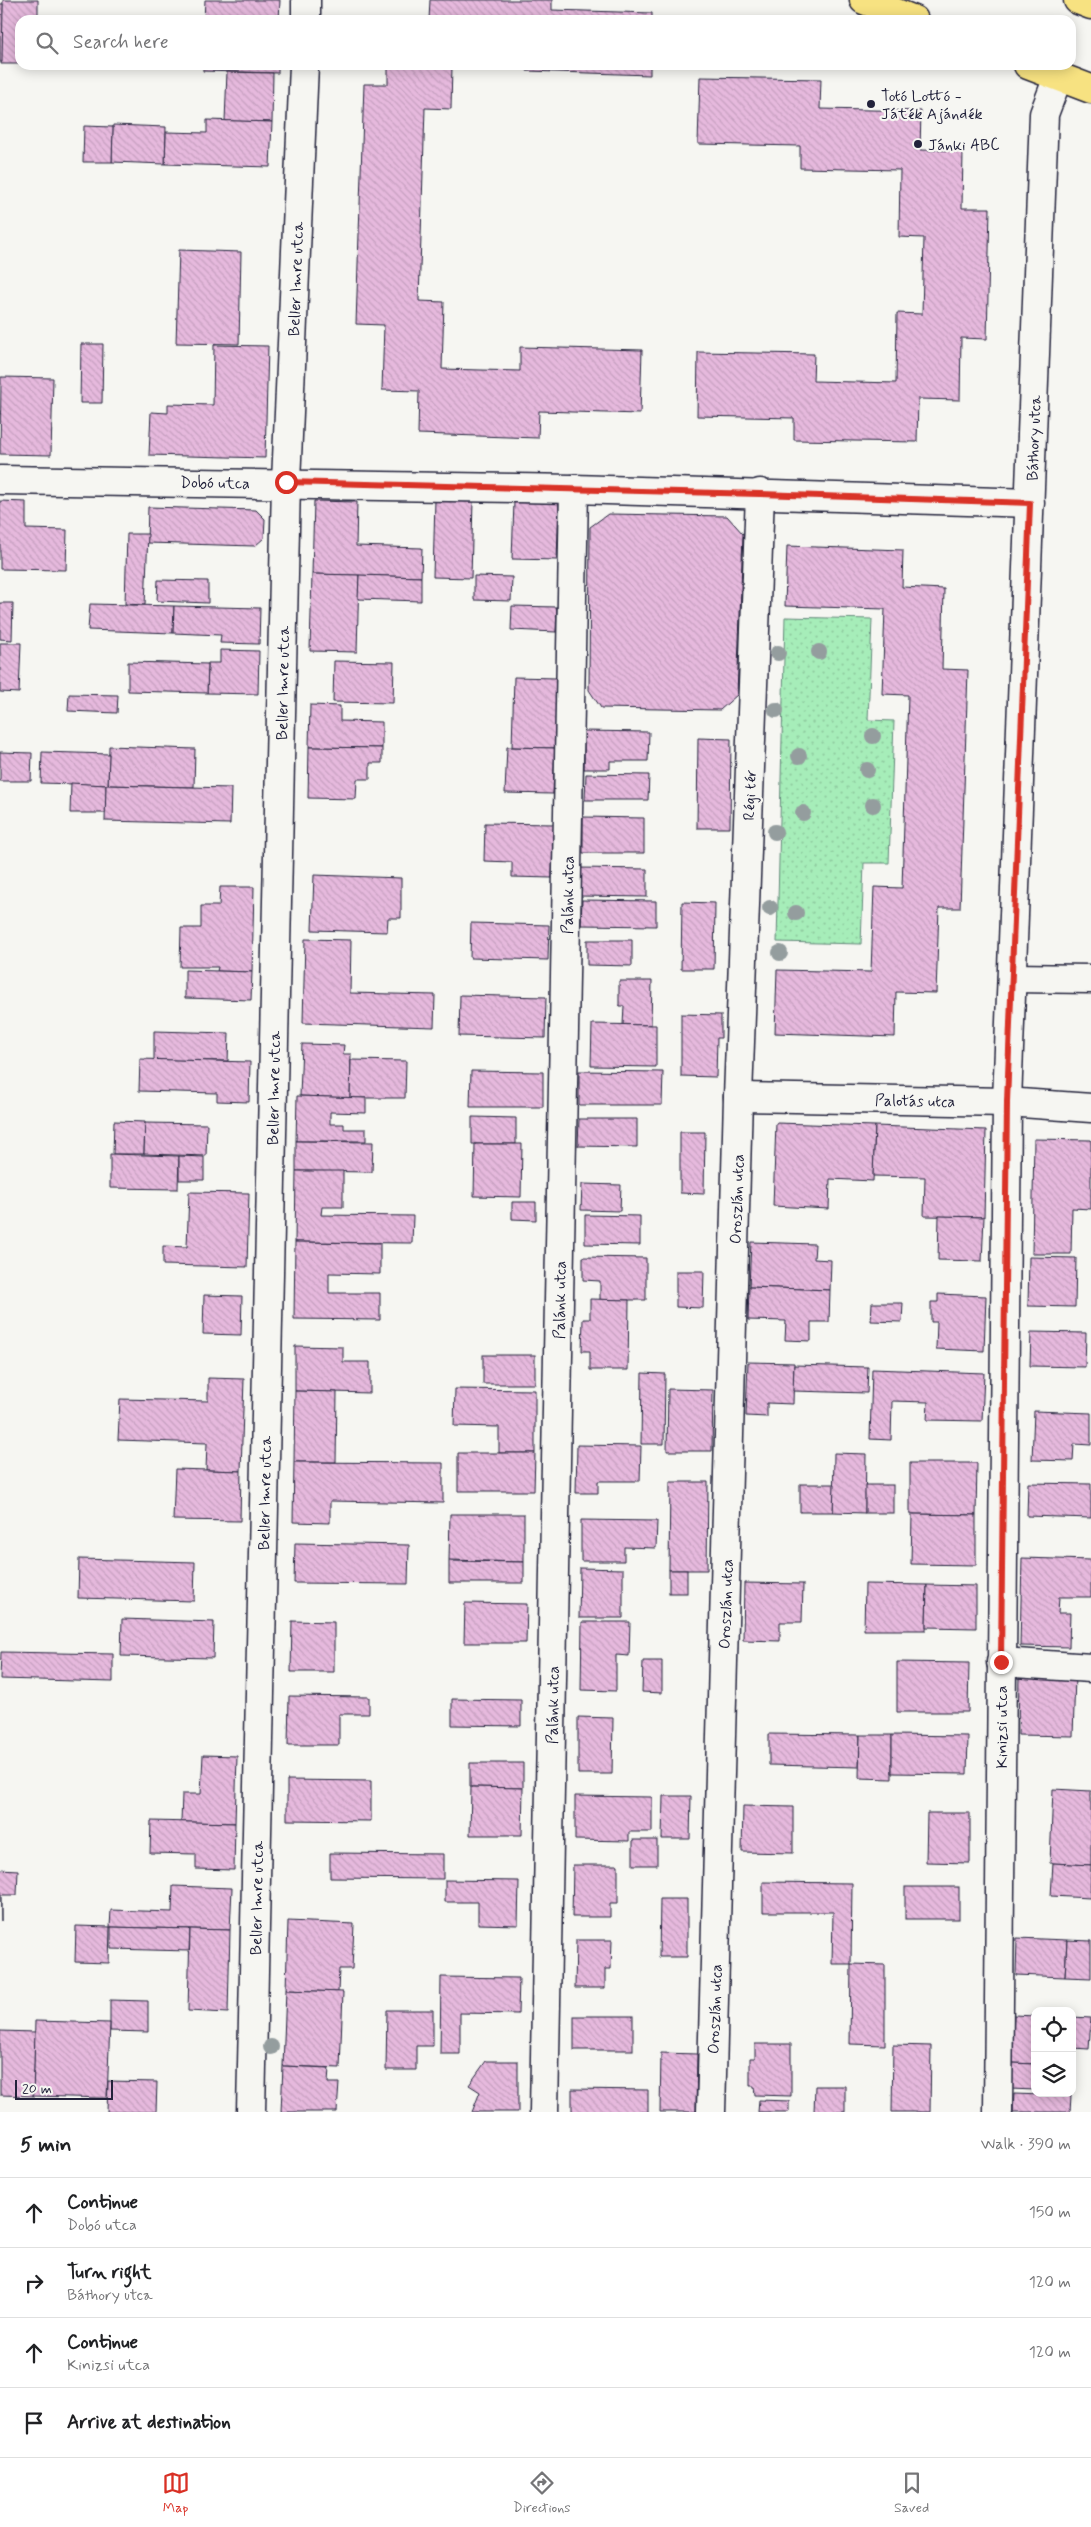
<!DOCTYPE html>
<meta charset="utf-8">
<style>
:root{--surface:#fff;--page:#f6f6f6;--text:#202124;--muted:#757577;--line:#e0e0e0;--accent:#d93025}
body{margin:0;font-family:Mynerve,sans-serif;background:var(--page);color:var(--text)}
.controls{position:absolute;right:15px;bottom:15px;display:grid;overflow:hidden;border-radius:10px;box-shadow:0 2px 12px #0003}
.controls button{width:45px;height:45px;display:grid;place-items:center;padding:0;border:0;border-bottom:1px solid var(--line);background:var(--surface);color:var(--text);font:25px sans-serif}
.scale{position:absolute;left:15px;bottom:12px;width:98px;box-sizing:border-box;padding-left:5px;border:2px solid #22223b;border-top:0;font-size:14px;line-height:18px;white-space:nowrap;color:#22223b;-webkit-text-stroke:4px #f6f6f2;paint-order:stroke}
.stop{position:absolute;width:15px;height:15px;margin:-11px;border:4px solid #d93025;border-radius:50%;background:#fff}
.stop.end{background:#d93025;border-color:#fff;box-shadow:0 1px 5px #0008}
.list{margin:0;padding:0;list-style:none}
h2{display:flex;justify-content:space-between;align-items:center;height:65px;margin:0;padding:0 20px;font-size:21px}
h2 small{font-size:16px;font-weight:400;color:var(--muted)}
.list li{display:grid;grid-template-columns:32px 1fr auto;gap:15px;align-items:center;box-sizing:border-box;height:70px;padding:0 20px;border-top:1px solid var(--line)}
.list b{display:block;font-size:19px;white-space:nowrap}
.list p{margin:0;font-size:16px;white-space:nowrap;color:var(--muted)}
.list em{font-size:16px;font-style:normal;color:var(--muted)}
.icon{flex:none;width:28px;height:28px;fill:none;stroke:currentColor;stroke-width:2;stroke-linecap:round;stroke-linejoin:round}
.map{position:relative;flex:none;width:1091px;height:2112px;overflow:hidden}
.search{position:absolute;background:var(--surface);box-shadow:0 2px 12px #0003;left:15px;right:15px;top:15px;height:55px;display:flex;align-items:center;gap:12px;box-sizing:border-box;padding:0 18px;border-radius:15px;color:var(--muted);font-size:19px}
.sheet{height:345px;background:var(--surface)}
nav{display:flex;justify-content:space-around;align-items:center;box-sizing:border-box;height:70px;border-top:1px solid var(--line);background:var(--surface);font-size:14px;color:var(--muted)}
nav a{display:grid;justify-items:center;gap:2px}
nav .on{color:var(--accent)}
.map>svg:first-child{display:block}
.garden{fill:url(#garden-dots);stroke:#64887a}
.building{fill:url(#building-back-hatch);stroke:#22223b}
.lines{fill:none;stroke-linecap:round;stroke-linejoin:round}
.minor-casing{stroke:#22223b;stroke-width:31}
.major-casing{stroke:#22223b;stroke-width:31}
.minor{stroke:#f6f6f2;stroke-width:28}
.major{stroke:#f7e281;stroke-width:28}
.tree{fill:#949d9e}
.route{stroke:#d93025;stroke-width:6}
.poi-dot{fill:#22223b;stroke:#f6f6f2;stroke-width:2}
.labels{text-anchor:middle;stroke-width:4.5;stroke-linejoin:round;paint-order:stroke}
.poi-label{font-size:16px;fill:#22223b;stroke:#f6f6f2;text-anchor:start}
.street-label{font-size:16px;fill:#22223b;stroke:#f6f6f2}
</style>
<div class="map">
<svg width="1091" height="2112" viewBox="0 0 1091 2112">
<defs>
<pattern id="garden-dots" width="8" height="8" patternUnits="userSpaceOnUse" patternTransform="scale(1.25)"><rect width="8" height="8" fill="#a6edb9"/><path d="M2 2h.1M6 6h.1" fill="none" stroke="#8fcba0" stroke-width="1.8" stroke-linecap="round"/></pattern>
<pattern id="building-back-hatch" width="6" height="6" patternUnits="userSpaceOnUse" patternTransform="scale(1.25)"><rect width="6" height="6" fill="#e6b9dd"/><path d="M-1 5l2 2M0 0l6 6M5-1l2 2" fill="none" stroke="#c59fbf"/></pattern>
</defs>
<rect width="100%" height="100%" fill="#f6f6f2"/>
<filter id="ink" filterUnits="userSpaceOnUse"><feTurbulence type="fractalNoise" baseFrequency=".02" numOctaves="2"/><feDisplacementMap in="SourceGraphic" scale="10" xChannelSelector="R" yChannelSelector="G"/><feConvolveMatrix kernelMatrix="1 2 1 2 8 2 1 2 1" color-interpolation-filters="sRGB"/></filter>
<g filter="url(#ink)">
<path class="garden" d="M785 617 872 619 868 720 894 721 889 863H864L861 944 777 942Z"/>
<g class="building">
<path d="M3 0H38V20H20V64H1Z"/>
<path d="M205 0H280L279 20H204Z"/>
<path d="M430 0H552V10L652 13V20H429Z"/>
<path d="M0 4H3L2 62H0Z"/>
<path d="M40 65H96V66Z"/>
<path d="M203 65H278V73L203 71Z"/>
<path d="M388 65H452L451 109 425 108 419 301 444 302 442 369 520 371V347L642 350 640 414 539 411 538 438 418 434 419 391 382 390 384 325 356 324 364 84H388Z"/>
<path d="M527 65H650V75L527 71Z"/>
<path d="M227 72 273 73 272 122 225 121Z"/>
<path d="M700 77 821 79 820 109 921 111 920 150 963 151 962 208H990L987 339 961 338 960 400 918 399 917 442 794 440V418L697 416 698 352 814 354 813 381 896 383 897 313 922 314 924 238 899 237 900 170 800 168V146L698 144Z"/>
<path d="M207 120 272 122 270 167 165 164 166 132 207 133Z"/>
<path d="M113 125 166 127 165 164 112 162Z"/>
<path d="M84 126 113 127 112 162H83Z"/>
<path d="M179 250 241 252 239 344 176 343Z"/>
<path d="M81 344H103L102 403H80Z"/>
<path d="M214 345 268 346 265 458 149 455 151 412 168 413V404L213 405Z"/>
<path d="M1 377 53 378 51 455 0 454Z"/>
<path d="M435 499 473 500 471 578 433 577Z"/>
<path d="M0 501 26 502V529L67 530 66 570 0 569Z"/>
<path d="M314 501 357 502 356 546 422 548 421 577 312 574Z"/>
<path d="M514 502 559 503 557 560 512 559Z"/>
<path d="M148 507 256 510 265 519 264 538 255 546 147 543Z"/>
<path d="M608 514 727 516 743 534 737 695 720 710 601 708 589 690 590 527Z"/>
<path d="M127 534H148L145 605 125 604Z"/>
<path d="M787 546 903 550 902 587 944 589 942 669 968 670 960 908H939L936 993 896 992 895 1037 775 1033 777 970 871 972 874 887 902 888 908 695 882 694 885 609 785 606Z"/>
<path d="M312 574 359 575 357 652 310 651Z"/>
<path d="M359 575 421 577V601L358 599Z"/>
<path d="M474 576 512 577 511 601 474 600Z"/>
<path d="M158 580 208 581V603L157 601Z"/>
<path d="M0 603H13L12 640 0 639Z"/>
<path d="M90 604 174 606 173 633 88 630Z"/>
<path d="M174 606 260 608 259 644 220 643 221 635 173 633Z"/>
<path d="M512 606 557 607 556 632 511 630Z"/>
<path d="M0 643H21L19 693 0 692Z"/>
<path d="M220 650 259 651 258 694 207 693 208 663H220Z"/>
<path d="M334 661 394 662 393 703 333 702Z"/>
<path d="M128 662 208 664 207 693 128 691Z"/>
<path d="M514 677 556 678 555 748 512 747Z"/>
<path d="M69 694 118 695 117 713 68 711Z"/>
<path d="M310 705 340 706V721L382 722V748L309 747Z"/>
<path d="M584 731 649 732 648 761H610V769H584Z"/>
<path d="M698 738 731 739 730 828H697Z"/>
<path d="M109 746 195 749 194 787 108 785Z"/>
<path d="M309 747 382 748V763H370V779H357L356 799 308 798Z"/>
<path d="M507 747 555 748 553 794 505 793Z"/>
<path d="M0 752 32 753 31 781H0Z"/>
<path d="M42 752 109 754 108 785 41 783Z"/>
<path d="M586 774 649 775 648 800H585Z"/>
<path d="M71 783 106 785V813H70Z"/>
<path d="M106 785 231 788 230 824 105 821Z"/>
<path d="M583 817 644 818V853H583Z"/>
<path d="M485 823 554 824 552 878 512 877V862L484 861Z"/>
<path d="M580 868 647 869V897L580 896Z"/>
<path d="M314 875 401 878V918H388L387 932 312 930Z"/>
<path d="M220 887H254L252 972 217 971 218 967H180L181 928H201V906H219Z"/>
<path d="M582 900 656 901V926L581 925Z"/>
<path d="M682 902 715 903 714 969H681Z"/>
<path d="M471 923 549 925 548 960 470 958Z"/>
<path d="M305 939 351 940 350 993 435 995 434 1027 303 1023Z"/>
<path d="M587 940H632V966L587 965Z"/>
<path d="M185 970 252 972 251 1000 185 998Z"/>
<path d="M619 981H652L651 1025H623L624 1006H619Z"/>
<path d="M460 995 546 997 545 1038 459 1036Z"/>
<path d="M681 1014 721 1015V1038H717L716 1077 681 1076Z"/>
<path d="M592 1024 656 1025V1067L591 1066Z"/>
<path d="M154 1031 229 1033 228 1061 154 1060Z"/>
<path d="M302 1044 344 1045 343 1054H351L350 1098 300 1096Z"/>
<path d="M140 1059 250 1062 249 1102 217 1101V1093L139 1091Z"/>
<path d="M351 1060 406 1061 405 1098H350Z"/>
<path d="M471 1071 543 1072V1107H470Z"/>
<path d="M579 1071 663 1072 662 1105H579Z"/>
<path d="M297 1096 366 1098V1113L330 1112V1124H344V1129H366V1141H296Z"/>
<path d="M472 1117 516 1118V1144H472Z"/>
<path d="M579 1119H637V1147L578 1146Z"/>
<path d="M114 1121 145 1122 144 1154H113Z"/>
<path d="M145 1123 207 1124 206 1156 144 1154Z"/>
<path d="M776 1123 875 1126 873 1181 830 1179 829 1209 773 1206Z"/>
<path d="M875 1126 986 1130 984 1217 924 1216 925 1177 873 1176Z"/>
<path d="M680 1132H705L704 1194 680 1193Z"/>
<path d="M1034 1139 1091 1140V1209L1072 1208 1071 1254H1032Z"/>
<path d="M296 1141 373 1142 372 1172 296 1171Z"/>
<path d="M475 1144H522L521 1197 474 1196Z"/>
<path d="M110 1154 179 1156 178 1189 110 1188Z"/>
<path d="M179 1156 204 1157V1180H179Z"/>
<path d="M296 1171H343V1207H322L321 1215 413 1216 412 1243 295 1242Z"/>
<path d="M582 1184 621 1185 620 1211 581 1210Z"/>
<path d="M189 1192 249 1193 247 1267 163 1265V1246L187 1247Z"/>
<path d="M512 1202H536V1220L512 1219Z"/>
<path d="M585 1215 640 1216V1245L585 1244Z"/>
<path d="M939 1216 984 1217 982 1261 938 1260Z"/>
<path d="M295 1242 380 1243V1274L329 1273V1293H380V1320L294 1319Z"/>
<path d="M751 1242 815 1244 814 1259 831 1260 830 1290 749 1287Z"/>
<path d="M583 1257 646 1258V1300H600V1281L583 1280Z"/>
<path d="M1029 1257 1076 1258 1075 1307 1028 1306Z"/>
<path d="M676 1271H704L703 1308 676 1307Z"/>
<path d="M749 1287 830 1290 829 1322H811V1341L785 1340 786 1321 748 1320Z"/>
<path d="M938 1294 986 1296 984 1351 936 1349 937 1322H931V1302H938Z"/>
<path d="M204 1295 242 1296 241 1335 203 1334Z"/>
<path d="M590 1299 629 1300 628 1370H590V1351H582L583 1319H590Z"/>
<path d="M872 1303H903L902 1322 871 1321Z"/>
<path d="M1031 1332 1086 1333 1085 1367 1030 1366Z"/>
<path d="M295 1346 343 1347V1362H370V1393L295 1391Z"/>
<rect x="483" y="1355" width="52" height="29"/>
<path d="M748 1362 794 1363 793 1404 767 1403V1417L746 1416Z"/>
<path d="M794 1365 868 1367 867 1393 793 1391Z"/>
<path d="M872 1369 984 1373 982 1421 927 1420 928 1402 892 1401 891 1440 870 1439Z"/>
<path d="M642 1373 665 1374 664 1444H641Z"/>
<path d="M208 1378 244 1379 241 1471 206 1470 207 1443 118 1440 120 1399 208 1401Z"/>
<path d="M455 1389 535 1390V1453H499V1427L454 1426Z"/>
<path d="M668 1389 713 1390 712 1451H667Z"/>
<path d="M295 1391 337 1392 336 1462H294Z"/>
<path d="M1034 1411 1091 1413V1445L1074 1444 1073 1461 1032 1460Z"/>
<path d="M577 1445 641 1446 640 1481H598V1493H576Z"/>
<path d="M458 1453H535L534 1491H458Z"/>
<path d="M834 1453 866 1454 865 1513 833 1512Z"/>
<path d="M294 1462 443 1463V1503L330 1501V1523L293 1522Z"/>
<path d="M910 1463H977L976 1515 910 1514Z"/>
<path d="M175 1469 241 1471 240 1521 173 1520Z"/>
<path d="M670 1482H708L707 1570H669Z"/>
<path d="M1028 1483 1091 1484V1518L1027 1516Z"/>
<path d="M800 1484H834L833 1512H800Z"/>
<rect x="865" y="1485" width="28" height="28"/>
<path d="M450 1514H524V1562L449 1560Z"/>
<path d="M912 1514 976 1515V1565L911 1564Z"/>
<path d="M581 1520 657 1521 656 1548 624 1547V1561H581Z"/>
<path d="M295 1543 409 1545 408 1584 294 1583Z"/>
<path d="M1022 1558 1091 1560V1597H1059L1058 1613H1070L1069 1647 1020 1646Z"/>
<path d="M79 1559 195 1562 194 1601 78 1598Z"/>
<path d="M449 1561 524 1562V1583H449Z"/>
<path d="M580 1568 623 1569V1618H579Z"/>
<rect x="669" y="1570" width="18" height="23"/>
<path d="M744 1583 803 1584 802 1622H780V1641L743 1640Z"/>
<path d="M865 1584 927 1585 926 1630H864Z"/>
<path d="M927 1585 976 1586V1628L926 1627Z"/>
<path d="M465 1603 527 1604 526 1643H464Z"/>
<path d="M122 1619 214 1622 213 1658 121 1656Z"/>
<path d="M292 1621 334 1622V1672H291Z"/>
<path d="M582 1622H630L629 1656 616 1655V1691L581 1690Z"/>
<path d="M1 1652 113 1654V1682L0 1679Z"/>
<path d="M643 1661H662V1693L642 1692Z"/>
<path d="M897 1662 969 1663 968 1712H897Z"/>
<path d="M1019 1676 1075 1677 1073 1736 1018 1735Z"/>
<path d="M289 1696 369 1697V1714H339V1745H288Z"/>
<path d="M452 1699 521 1700V1726L452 1725Z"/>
<path d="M578 1717 613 1718 612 1774H578Z"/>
<path d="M769 1734 860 1735 859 1767 769 1765Z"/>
<path d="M860 1735H892V1779L859 1778Z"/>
<path d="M892 1735 968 1736 967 1774 892 1773Z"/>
<path d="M203 1755 237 1756 235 1823 181 1822 182 1794H201Z"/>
<path d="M470 1763H523V1788L470 1787Z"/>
<path d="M287 1780 371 1781V1821L287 1820Z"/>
<path d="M471 1787 523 1788 522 1835H470Z"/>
<path d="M1053 1789 1091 1791V1865L1050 1863Z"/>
<path d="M575 1796 652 1797V1832H629V1841L575 1840Z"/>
<path d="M663 1796H691L690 1839H662Z"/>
<path d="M743 1806 793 1807V1853L742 1852Z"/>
<path d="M927 1813H970V1863L926 1862Z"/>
<path d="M151 1821 235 1823 234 1870 196 1869V1854L150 1853Z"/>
<rect x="633" y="1840" width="24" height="25"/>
<path d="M330 1853 443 1854V1879L330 1878Z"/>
<path d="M1053 1863 1091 1865 1090 1898 1051 1896Z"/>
<path d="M573 1865H618V1903H610V1917H572Z"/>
<path d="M0 1869 18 1870 17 1895H1V1921Z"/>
<path d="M445 1880 519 1881 518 1925 478 1924V1902H445Z"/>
<path d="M763 1882 852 1883 851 1964H832L833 1912H763Z"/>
<path d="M173 1886 232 1888 230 1930 110 1927 111 1910 172 1912Z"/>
<rect x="905" y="1887" width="54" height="32"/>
<path d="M660 1899H687V1957H659Z"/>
<path d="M288 1921 354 1924 352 1969H339L338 1992 286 1990Z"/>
<path d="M76 1926 110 1927 109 1963 75 1962Z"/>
<path d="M111 1927 190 1929 189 1951 111 1949Z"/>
<path d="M190 1929 230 1930 228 2013 188 2011Z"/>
<path d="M1017 1938 1067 1940 1065 1977 1016 1975Z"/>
<path d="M576 1940H612L611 1969H605V1988H575Z"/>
<path d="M1067 1940 1091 1941V1978L1065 1977Z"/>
<path d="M851 1964 885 1965V2045L850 2044Z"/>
<path d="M441 1977 519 1978 518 2014 460 2013V2054H440Z"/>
<path d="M286 1990 343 1992 340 2068 283 2066Z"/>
<path d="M110 2000 148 2001V2032L110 2031Z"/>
<path d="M387 2010H433V2046H416V2070H386Z"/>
<path d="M1014 2015 1035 2016V2064L1012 2063Z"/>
<rect x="574" y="2016" width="59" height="34"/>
<path d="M1072 2017 1091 2018 1089 2049 1072 2048Z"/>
<path d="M35 2021 110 2023 107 2098 33 2096Z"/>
<path d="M0 2031 35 2032 33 2096 0 2095Z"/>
<path d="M755 2044H791V2096L755 2095 754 2086H750V2058H755Z"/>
<path d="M893 2045 931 2046 930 2112H892Z"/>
<path d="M661 2053 697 2054 696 2112H660Z"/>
<path d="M486 2061H518V2112H472L480 2092 469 2085Z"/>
<path d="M1012 2063 1035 2064V2090L1010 2089Z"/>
<path d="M283 2066 329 2068 328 2083H339L337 2112H281Z"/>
<path d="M108 2081 157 2082 156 2112H107Z"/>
<path d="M815 2086H845V2112H814Z"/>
<path d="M572 2089 648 2090V2112H572Z"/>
<path d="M1014 2094 1071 2096 1070 2112H1013Z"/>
<path d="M759 2100 789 2101V2112H758Z"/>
</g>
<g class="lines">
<defs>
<g id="minor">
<path d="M306 20V0"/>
<path d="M0 480 574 489 1030 503"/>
<path d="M1012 978 1091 979"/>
<path d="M738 1097 1007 1102 1091 1108"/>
<path d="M1001 1662 1091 1668"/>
<path d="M251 2112 286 482 304 65"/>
<path d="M544 2112 574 489"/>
<path d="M711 2112 738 1097 760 493"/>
<path d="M998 2112 1007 1102 1044 114 1058 77"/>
</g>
<g id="major">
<path d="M864 0 914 20"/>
<path d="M1078 0 1091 5"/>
<path d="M1028 65 1091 89"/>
</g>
</defs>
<use href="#minor" class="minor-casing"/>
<use href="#major" class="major-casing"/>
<use href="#minor" class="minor"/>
<use href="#major" class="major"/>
</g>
<g class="tree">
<circle cx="819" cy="652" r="8"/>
<circle cx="778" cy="653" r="8"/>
<circle cx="776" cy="710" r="8"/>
<circle cx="873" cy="736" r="8"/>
<circle cx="799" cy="756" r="8"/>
<circle cx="867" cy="770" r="8"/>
<circle cx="873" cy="805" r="8"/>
<circle cx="803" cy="813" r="8"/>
<circle cx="775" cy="832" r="8"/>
<circle cx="770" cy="908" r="8"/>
<circle cx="796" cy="913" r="8"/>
<circle cx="780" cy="953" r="8"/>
<circle cx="271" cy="2047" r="8"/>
</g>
</g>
<g class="lines" filter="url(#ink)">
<path class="route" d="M286 482 760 494 1030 503 1007 1102 1001 1662"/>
</g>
<g class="poi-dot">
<circle cx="871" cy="104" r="5"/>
<circle cx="918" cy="144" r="5"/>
</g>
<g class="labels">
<g class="poi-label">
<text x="881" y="101">Totó Lottó -<tspan x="881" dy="18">Játék Ajándék</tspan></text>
<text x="928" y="150">Jánki ABC</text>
</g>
<g class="street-label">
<text transform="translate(295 279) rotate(-88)" y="6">Beller Imre utca</text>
<text transform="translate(1033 438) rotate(-88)" y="6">Báthory utca</text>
<text transform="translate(215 482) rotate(1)" y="6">Dobó utca</text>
<text transform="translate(282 683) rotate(-89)" y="6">Beller Imre utca</text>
<text transform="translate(749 795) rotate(-88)" y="6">Régi tér</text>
<text transform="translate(567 895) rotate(-89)" y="6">Palánk utca</text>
<text transform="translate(273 1088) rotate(-89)" y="6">Beller Imre utca</text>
<text transform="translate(915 1100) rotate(1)" y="6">Palotás utca</text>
<text transform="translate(736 1199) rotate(-88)" y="6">Oroszlán utca</text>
<text transform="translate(559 1300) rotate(-89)" y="6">Palánk utca</text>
<text transform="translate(264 1493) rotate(-89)" y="6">Beller Imre utca</text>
<text transform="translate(725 1604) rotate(-88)" y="6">Oroszlán utca</text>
<text transform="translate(552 1705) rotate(-89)" y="6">Palánk utca</text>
<text transform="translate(1001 1727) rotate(-90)" y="6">Kinizsi utca</text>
<text transform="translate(256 1898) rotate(-89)" y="6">Beller Imre utca</text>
<text transform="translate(714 2009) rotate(-88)" y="6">Oroszlán utca</text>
</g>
</g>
</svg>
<div class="controls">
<button><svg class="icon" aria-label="locate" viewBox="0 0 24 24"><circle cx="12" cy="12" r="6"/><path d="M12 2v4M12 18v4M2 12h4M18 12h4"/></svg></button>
<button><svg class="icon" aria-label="layers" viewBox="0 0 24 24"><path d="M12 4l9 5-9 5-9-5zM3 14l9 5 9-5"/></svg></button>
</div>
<div class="scale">20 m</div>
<div class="stop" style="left:286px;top:482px"></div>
<div class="stop end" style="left:1001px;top:1662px"></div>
<div class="search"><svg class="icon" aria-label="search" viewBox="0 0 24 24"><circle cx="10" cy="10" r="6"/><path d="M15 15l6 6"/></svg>Search here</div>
</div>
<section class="sheet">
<h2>5 min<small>Walk · 390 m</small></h2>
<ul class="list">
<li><svg class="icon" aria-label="ahead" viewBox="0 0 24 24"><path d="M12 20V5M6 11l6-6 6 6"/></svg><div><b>Continue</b><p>Dobó utca</p></div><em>150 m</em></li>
<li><svg class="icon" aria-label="right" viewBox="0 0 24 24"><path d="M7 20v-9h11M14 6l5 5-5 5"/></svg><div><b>Turn right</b><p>Báthory utca</p></div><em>120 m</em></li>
<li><svg class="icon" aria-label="ahead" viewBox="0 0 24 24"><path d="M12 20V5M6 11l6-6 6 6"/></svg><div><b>Continue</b><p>Kinizsi utca</p></div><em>120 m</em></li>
<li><svg class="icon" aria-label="arrive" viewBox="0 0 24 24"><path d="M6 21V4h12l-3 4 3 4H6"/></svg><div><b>Arrive at destination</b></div></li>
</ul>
</section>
<nav>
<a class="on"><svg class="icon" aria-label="map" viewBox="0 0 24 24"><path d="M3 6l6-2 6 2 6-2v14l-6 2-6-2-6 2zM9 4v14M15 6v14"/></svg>Map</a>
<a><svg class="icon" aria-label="directions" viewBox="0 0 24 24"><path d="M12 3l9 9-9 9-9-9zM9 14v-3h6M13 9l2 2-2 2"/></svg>Directions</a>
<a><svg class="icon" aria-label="saved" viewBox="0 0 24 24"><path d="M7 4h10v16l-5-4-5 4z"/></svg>Saved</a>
</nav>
